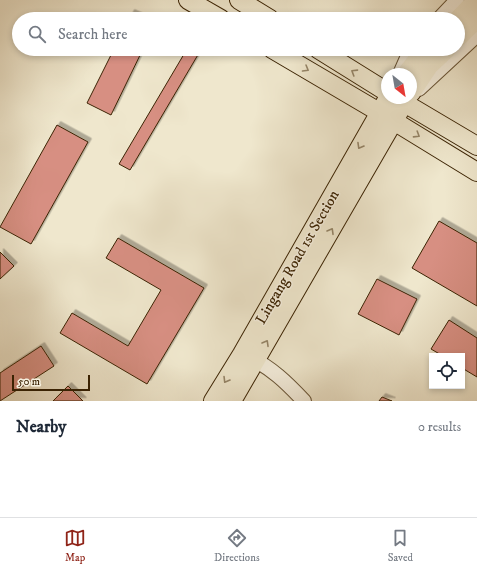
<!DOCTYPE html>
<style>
:root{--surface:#fff;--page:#f6f6f7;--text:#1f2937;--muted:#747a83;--line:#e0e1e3;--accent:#8f2418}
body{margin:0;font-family:"IM FELL DW Pica",serif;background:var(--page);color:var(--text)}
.controls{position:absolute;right:12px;bottom:12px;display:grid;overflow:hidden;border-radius:0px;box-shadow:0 2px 6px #0003}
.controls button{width:36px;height:36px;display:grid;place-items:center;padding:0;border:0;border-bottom:1px solid var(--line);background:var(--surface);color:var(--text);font:20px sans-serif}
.compass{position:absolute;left:381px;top:68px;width:36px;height:36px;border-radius:50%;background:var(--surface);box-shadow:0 2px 6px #0003;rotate:149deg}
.scale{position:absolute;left:12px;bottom:10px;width:78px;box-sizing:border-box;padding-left:4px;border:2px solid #3b2303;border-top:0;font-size:11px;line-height:14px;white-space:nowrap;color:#3b2303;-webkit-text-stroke:3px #f5efde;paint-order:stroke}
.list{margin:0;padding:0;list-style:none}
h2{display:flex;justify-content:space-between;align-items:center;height:52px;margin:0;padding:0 16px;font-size:17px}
h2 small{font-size:13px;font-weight:400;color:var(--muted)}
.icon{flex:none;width:22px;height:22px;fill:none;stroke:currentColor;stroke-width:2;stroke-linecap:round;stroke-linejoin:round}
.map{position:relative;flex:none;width:477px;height:401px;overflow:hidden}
.search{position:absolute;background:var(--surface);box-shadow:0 2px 6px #0003;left:12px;right:12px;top:12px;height:44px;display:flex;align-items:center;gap:10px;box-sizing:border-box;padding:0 14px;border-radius:22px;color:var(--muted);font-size:15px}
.sheet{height:116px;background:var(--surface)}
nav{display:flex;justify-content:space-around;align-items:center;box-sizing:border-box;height:56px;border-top:1px solid var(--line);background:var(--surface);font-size:11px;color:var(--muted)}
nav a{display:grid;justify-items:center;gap:2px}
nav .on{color:var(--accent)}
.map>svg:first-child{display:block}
.building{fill:#d78f82;stroke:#3b2303;filter:url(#shadow)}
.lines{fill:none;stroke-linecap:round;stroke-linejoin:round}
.minor-casing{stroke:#685436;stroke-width:16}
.major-casing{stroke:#3b2303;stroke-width:20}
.minor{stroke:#f5efde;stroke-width:14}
.major{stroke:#efe7cd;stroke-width:18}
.oneway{stroke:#958568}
.labels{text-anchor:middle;stroke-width:3;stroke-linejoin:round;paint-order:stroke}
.street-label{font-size:15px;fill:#3b2303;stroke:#f5efde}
</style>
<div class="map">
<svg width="477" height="401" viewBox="0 0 477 401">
<defs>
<filter id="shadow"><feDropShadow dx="3.5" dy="-3.5" stdDeviation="0" flood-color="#0004"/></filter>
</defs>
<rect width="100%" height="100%" fill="#efe7cd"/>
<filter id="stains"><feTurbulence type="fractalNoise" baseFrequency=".005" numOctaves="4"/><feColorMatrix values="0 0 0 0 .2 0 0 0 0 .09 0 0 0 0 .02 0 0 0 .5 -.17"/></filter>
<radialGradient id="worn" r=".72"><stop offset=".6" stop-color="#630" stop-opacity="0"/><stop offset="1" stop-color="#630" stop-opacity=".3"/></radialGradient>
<g class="building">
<path d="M131 13 145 19H128Z"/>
<path d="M114 49H143L111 115 87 103Z"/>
<path d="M187 49H192L199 53 130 170 119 164Z"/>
<path d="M57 125 88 142 31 244 0 227Z"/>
<path d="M439 221 477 243V306L412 268Z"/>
<path d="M118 238 204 288 147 384 60 333 72 313 128 346 161 290 106 258Z"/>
<path d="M0 252 14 266 0 279Z"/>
<path d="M377 279 417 299 399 335 358 314Z"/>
<path d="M449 320 477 338V377L462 368V356H443L431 349Z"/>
<path d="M41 346 54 366 0 401V373Z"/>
<path d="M68 386 83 401H53Z"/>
<path d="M382 397 392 401H379Z"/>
</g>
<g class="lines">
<defs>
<g id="minor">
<path d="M439 19 457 0"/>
<path d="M400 74 411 49"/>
<path d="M419 89 477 35"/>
<path d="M247 356C271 367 287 383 304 401"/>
</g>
<g id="major">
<path d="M188 0 221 19"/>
<path d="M239 0 270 19"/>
<path d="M458 19 477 0"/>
<path d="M458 38 477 19"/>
<path d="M272 49 379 112 477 172"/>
<path d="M318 49 387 92"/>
<path d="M406 74 419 57 427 49"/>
<path d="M411 93 429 66 447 49"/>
<path d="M396 98 477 146"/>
<path d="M213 401 242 354 388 98"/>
<path d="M232 401 407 98"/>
</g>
</defs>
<use href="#minor" class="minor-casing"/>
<use href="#major" class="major-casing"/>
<use href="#minor" class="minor"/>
<use href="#major" class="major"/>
</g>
<defs><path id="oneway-chevron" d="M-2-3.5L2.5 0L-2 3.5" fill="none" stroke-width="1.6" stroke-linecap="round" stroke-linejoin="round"/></defs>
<g class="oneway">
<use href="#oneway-chevron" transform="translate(306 69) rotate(30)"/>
<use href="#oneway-chevron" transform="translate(354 72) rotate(-148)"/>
<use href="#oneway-chevron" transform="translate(417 135) rotate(32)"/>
<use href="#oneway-chevron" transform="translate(360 146) rotate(120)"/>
<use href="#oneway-chevron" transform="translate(331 231) rotate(-60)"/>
<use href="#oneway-chevron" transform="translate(266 343) rotate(-60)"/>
<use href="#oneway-chevron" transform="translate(226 380) rotate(121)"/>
</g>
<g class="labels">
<g class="street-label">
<text transform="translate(297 257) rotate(-60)" y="5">Lingang Road 1st Section</text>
</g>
</g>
<rect width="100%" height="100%" filter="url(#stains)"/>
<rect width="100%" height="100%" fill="url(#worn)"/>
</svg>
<div class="controls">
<button><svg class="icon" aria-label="locate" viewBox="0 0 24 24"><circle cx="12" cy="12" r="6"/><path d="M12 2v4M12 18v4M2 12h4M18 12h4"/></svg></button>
</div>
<svg class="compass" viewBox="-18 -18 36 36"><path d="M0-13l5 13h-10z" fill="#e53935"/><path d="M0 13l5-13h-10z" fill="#747a83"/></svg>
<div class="scale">50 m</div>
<div class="search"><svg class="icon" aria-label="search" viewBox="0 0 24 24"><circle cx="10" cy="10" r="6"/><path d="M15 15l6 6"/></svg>Search here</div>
</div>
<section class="sheet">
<h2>Nearby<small>0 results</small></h2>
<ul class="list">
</ul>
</section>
<nav>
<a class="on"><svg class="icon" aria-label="map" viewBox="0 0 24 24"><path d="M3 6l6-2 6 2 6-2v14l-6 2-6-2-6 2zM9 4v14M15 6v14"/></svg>Map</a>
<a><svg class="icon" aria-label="directions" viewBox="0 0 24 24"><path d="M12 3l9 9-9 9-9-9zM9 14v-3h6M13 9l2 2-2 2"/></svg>Directions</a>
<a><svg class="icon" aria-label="saved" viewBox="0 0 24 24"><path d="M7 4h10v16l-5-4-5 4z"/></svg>Saved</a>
</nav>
